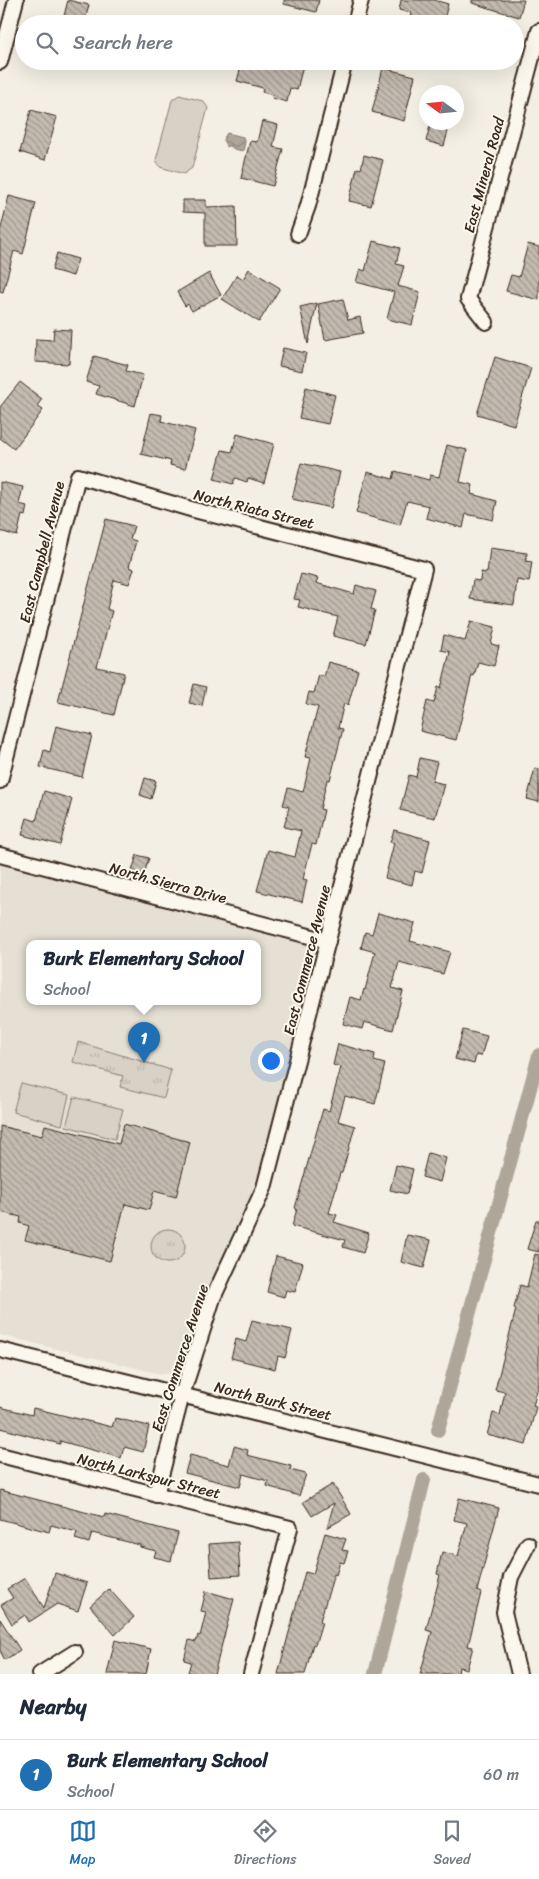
<!DOCTYPE html>
<style>
:root{--surface:#fff;--page:#f2f2f3;--text:#1f2937;--muted:#747a83;--line:#e0e1e3;--accent:#1f6fb2}
body{margin:0;font-family:Sriracha,sans-serif;background:var(--page);color:var(--text)}
.compass{position:absolute;left:419px;top:85px;width:45px;height:45px;border-radius:50%;background:var(--surface);box-shadow:0 5px 20px #0002;rotate:285deg}
.you{position:absolute;left:270px;top:1060px;width:18px;height:18px;margin:-12px;border:4px solid #fff;border-radius:50%;background:#1a73e8;box-shadow:0 0 0 8px #1a73e833}
.badge{display:grid;place-items:center;width:32px;height:32px;border-radius:50%;background:var(--accent);color:#fff;font-size:16px;font-weight:700}
.pin{position:absolute;translate:-50% -41px;filter:drop-shadow(0 1px 2px #0008)}
.pin::after{content:'';position:absolute;top:26px;width:18px;height:15px;background:inherit;clip-path:polygon(0 0,100% 0,50% 100%)}
.popup{position:absolute;left:26px;top:940px;width:235px;height:65px;box-sizing:border-box;display:grid;place-content:center;border-radius:10px;background:var(--surface);filter:drop-shadow(0 1px 4px #0005);font-size:16px;white-space:nowrap;color:var(--muted)}
.popup b{font-size:19px;color:var(--text)}
.popup::after{content:'';position:absolute;left:50%;top:100%;margin-left:-10px;border:10px solid transparent;border-top-color:var(--surface)}
.list{margin:0;padding:0;list-style:none}
h2{display:flex;justify-content:space-between;align-items:center;height:65px;margin:0;padding:0 20px;font-size:21px}
h2 small{font-size:16px;font-weight:400;color:var(--muted)}
.list li{display:grid;grid-template-columns:32px 1fr auto;gap:15px;align-items:center;box-sizing:border-box;height:70px;padding:0 20px;border-top:1px solid var(--line)}
.list b{display:block;font-size:19px;white-space:nowrap}
.list p{margin:0;font-size:16px;white-space:nowrap;color:var(--muted)}
.list em{font-size:16px;font-style:normal;color:var(--muted)}
.icon{flex:none;width:28px;height:28px;fill:none;stroke:currentColor;stroke-width:2;stroke-linecap:round;stroke-linejoin:round}
.map{position:relative;flex:none;width:539px;height:1674px;overflow:hidden}
.search{position:absolute;background:var(--surface);box-shadow:0 5px 20px #0002;left:15px;right:15px;top:15px;height:55px;display:flex;align-items:center;gap:12px;box-sizing:border-box;padding:0 18px;border-radius:28px;color:var(--muted);font-size:19px}
.sheet{height:135px;background:var(--surface)}
nav{display:flex;justify-content:space-around;align-items:center;box-sizing:border-box;height:70px;border-top:1px solid var(--line);background:var(--surface);font-size:14px;color:var(--muted)}
nav a{display:grid;justify-items:center;gap:2px}
nav .on{color:var(--accent)}
.map>svg:first-child{display:block}
.built{fill:#e5dfd4;fill-rule:evenodd}
.grass{fill:#d8d1c6;stroke:#8a7e72}
.park{fill:url(#park-tufts);stroke:#8a7e72}
.water{fill:url(#water-waves);stroke:#817468}
.lines{fill:none;stroke-linecap:round;stroke-linejoin:round}
.canal{stroke:#afa69a;stroke-width:14}
.building{fill:url(#building-back-hatch);stroke:#3b2a1e}
.minor-casing{stroke:#3b2a1e;stroke-width:18}
.minor{stroke:#fbf7ec;stroke-width:14}
.labels{text-anchor:middle;stroke-width:4;stroke-linejoin:round;paint-order:stroke}
.street-label{font-size:15px;fill:#3b2a1e;stroke:#fbf7ec}
</style>
<div class="map">
<svg width="539" height="1674" viewBox="0 0 539 1674">
<defs>
<pattern id="park-tufts" width="24" height="20" patternUnits="userSpaceOnUse" patternTransform="scale(1.25)"><rect width="24" height="20" fill="#d8d1c6"/><path d="M3 7l-1-3M5 7V3M7 7l1-3M15 17l-1-3M17 17v-4M19 17l1-3" fill="none" stroke="#bab4aa"/></pattern>
<pattern id="water-waves" width="16" height="10" patternUnits="userSpaceOnUse" patternTransform="scale(1.25)"><rect width="16" height="10" fill="#afa69a"/><path d="M0 5q4-4 8 0t8 0" fill="none" stroke="#90877d"/></pattern>
<pattern id="building-back-hatch" width="6" height="6" patternUnits="userSpaceOnUse" patternTransform="scale(1.25)"><rect width="6" height="6" fill="#c3bbb0"/><path d="M-1 5l2 2M0 0l6 6M5-1l2 2" fill="none" stroke="#a0988f"/></pattern>
</defs>
<rect width="100%" height="100%" fill="#f3efe4"/>
<filter id="ink" filterUnits="userSpaceOnUse"><feTurbulence type="fractalNoise" baseFrequency=".02" numOctaves="2"/><feDisplacementMap in="SourceGraphic" scale="10" xChannelSelector="R" yChannelSelector="G"/><feConvolveMatrix kernelMatrix="1 2 1 2 8 2 1 2 1" color-interpolation-filters="sRGB"/></filter>
<g filter="url(#ink)">
<path class="built" d="M0 863 308 945 314 948 315 958 260 1168 248 1206 203 1300 181 1365 176 1371 171 1373 161 1374 0 1335ZM30 944H258V1002H30Z"/>
<g class="grass">
<path d="M179 95 203 101 208 108 192 168 184 174 160 167 156 160 172 100Z"/>
<path d="M21 1083 69 1095 62 1125 13 1112Z"/>
<path d="M74 1097 123 1109 115 1139 66 1126Z"/>
</g>
<g class="park">
<path d="M78 1042 171 1070 164 1098 120 1087 123 1076 73 1062Z"/>
<circle cx="168" cy="1246" r="17"/>
</g>
<path class="water" d="M227 133 243 137 245 142 243 151 234 149 229 145 227 147 223 140Z"/>
<g class="lines">
<g class="canal">
<path d="M438 1430 539 1055"/>
<path d="M375 1674 424 1480"/>
</g>
</g>
<g class="building">
<path d="M68 0 89 5 84 24H62Z"/>
<path d="M284 0H319L316 12 284 4Z"/>
<path d="M401 0H434L448 4 443 24H409L411 13 399 10Z"/>
<path d="M472 0H524L519 17 472 3Z"/>
<path d="M260 61H304L297 90 290 88 287 102 272 98 273 95 262 92 263 88 237 81 242 63 258 67Z"/>
<path d="M383 68 415 76 404 121 372 112Z"/>
<path d="M31 110 57 117 45 160 20 152Z"/>
<path d="M262 121 278 125 273 147 283 149 273 186 241 178 250 141 257 142Z"/>
<path d="M430 126 448 131 444 146 426 141Z"/>
<path d="M364 155 383 160 371 206 349 201 357 168 361 169Z"/>
<path d="M9 196 36 203 23 254 14 251 3 292 0 291V232Z"/>
<path d="M183 200H206V207L236 206 237 246H205V213L183 212Z"/>
<path d="M373 241 400 248 396 264 404 266 398 286 420 292 412 325 387 319 394 292 356 282 360 269 365 271Z"/>
<path d="M528 244 539 247V300L506 291 511 275 519 277Z"/>
<path d="M57 253 78 259 73 276 52 270Z"/>
<path d="M249 269 280 288 259 322 222 299 237 275 243 279Z"/>
<path d="M209 273 221 295 192 311 188 304 185 306 177 292Z"/>
<path d="M343 299 348 320 360 317 363 333 325 340 318 304Z"/>
<path d="M317 303 308 344 300 307Z"/>
<path d="M54 329 71 330 69 364 35 362 36 339 53 340Z"/>
<path d="M283 348 306 353 302 371 279 366Z"/>
<path d="M94 356 128 365 126 371 143 375 135 406 96 394 99 386 86 382Z"/>
<path d="M495 357 531 368 514 425 477 414Z"/>
<path d="M20 382 42 399 37 406 43 410 14 449 0 438V407Z"/>
<path d="M306 387 335 395 328 424 299 418Z"/>
<path d="M151 413 162 415 161 421 195 430 185 469 170 465 171 461 141 454Z"/>
<path d="M237 434 274 444 264 483 248 478 247 482 235 478 233 484 214 479 222 450 232 452Z"/>
<path d="M447 445 467 450 460 482 473 485 471 494 497 501 493 520 466 514 463 528 426 518 429 506 407 501 400 525 356 513 367 472 393 479 395 471 429 480 430 475 439 477Z"/>
<path d="M301 463 340 472 331 508 292 499Z"/>
<path d="M0 482 23 487 19 504 27 506 25 516 22 515 17 536 0 531Z"/>
<path d="M106 519 134 526 130 539 136 541 129 567 134 569 129 584 114 580 107 609 112 611 97 667 124 673 114 715 58 702Z"/>
<path d="M490 548 527 553 526 561 532 562 529 582 517 580 514 605 470 599 473 580 480 581 481 572 487 573Z"/>
<path d="M301 574 318 578 316 583 354 594 356 585 376 591 371 609 375 610 366 644 333 636 338 617 298 607 300 600 294 599Z"/>
<path d="M471 621 495 627 491 644 499 646 494 666 478 662 474 676 472 675 456 740 420 731 427 701 434 703 438 687 441 688 450 652 441 650 444 635 465 641Z"/>
<path d="M328 662 358 670 348 705 344 703 338 728 343 729 330 780H327L320 809 324 810 316 845 312 844 303 879 307 880 302 902 257 891 268 850 295 857 301 831 284 827 289 807 283 805 288 788 303 792 311 758 305 757 318 707 306 704 309 692 314 693 319 675 324 677Z"/>
<path d="M194 684 206 687 202 706 189 703Z"/>
<path d="M56 726 92 735 82 777 40 767 44 750 50 752Z"/>
<path d="M420 758 437 762 432 781 444 784 435 818 400 810 409 775 416 777Z"/>
<path d="M535 768 539 769V802L527 799Z"/>
<path d="M145 778 156 781 151 799 140 795Z"/>
<path d="M44 791 72 799 60 845 22 835 27 818 36 821Z"/>
<path d="M394 830 430 840 422 873 415 871 412 885 385 878 394 843 390 842Z"/>
<path d="M137 855 149 858 144 874 132 871Z"/>
<path d="M378 913 415 923 410 941 450 952 443 974 399 962 392 988 403 991 393 1030 364 1022 362 1029 343 1024 350 997 361 1000 364 989 365 990 375 952 361 948 365 932 372 934Z"/>
<path d="M463 1030 487 1036 481 1056 476 1055 474 1064 455 1059Z"/>
<path d="M338 1044 375 1054 374 1061 385 1064 375 1104 345 1096 338 1121 355 1126 342 1173H340L329 1213 337 1215 334 1222 369 1233 363 1253 343 1247 345 1240 292 1226 297 1209 295 1208 323 1109 329 1111 341 1067 333 1065Z"/>
<path d="M124 1124 190 1142 176 1197 154 1191 149 1210 125 1204 110 1261 25 1240 29 1226 20 1223 21 1217 0 1212V1126L42 1136 45 1125 119 1144Z"/>
<path d="M428 1153 446 1158 440 1182 422 1177Z"/>
<path d="M396 1165 413 1169 407 1194 390 1190Z"/>
<path d="M536 1220H539V1252L527 1249Z"/>
<path d="M407 1235 431 1240 424 1268 401 1262Z"/>
<path d="M535 1254 539 1255V1384L533 1406 536 1407 526 1445 487 1435 493 1413 500 1415 505 1392 495 1390 516 1309 514 1308 520 1285 527 1287Z"/>
<path d="M276 1256 303 1263 295 1292 286 1290 284 1297 267 1292Z"/>
<path d="M252 1320 292 1330 285 1358 278 1356 275 1369 231 1358 236 1339 246 1342Z"/>
<path d="M0 1407 32 1415 33 1408 112 1427 115 1418 149 1426 143 1452 124 1447 121 1458 60 1441V1444L0 1428Z"/>
<path d="M234 1446 248 1450 247 1455 291 1466 290 1470 306 1474 299 1496 267 1486 268 1481 243 1474 240 1487 185 1473 190 1455 229 1465Z"/>
<path d="M333 1484 351 1514 327 1528 334 1503 312 1516 303 1502Z"/>
<path d="M0 1490 104 1517 105 1514 178 1533 171 1561 154 1557 156 1551 140 1547V1545L92 1533 89 1543 75 1539 77 1532 51 1525 49 1532 0 1519Z"/>
<path d="M459 1498 499 1508 477 1591 481 1593 468 1646 473 1647 467 1669 459 1667 458 1674H420L432 1632 426 1630 440 1575 437 1574 442 1552 458 1556 467 1523 454 1520Z"/>
<path d="M325 1533 346 1539 342 1550 348 1551 344 1563 340 1562 336 1575 334 1574 320 1621 322 1622 315 1645 313 1644 305 1674H278L305 1572 313 1574Z"/>
<path d="M238 1542 240 1575 211 1577 209 1544Z"/>
<path d="M55 1573 87 1583 78 1611 57 1604 29 1622 25 1615 12 1624 1 1605 13 1598 7 1589 25 1578 44 1608Z"/>
<path d="M109 1589 134 1617 115 1635 90 1606Z"/>
<path d="M206 1591 234 1599 214 1674H195L188 1672 191 1662 184 1660 189 1640 196 1642 198 1635 200 1636 206 1612 201 1611Z"/>
<path d="M0 1619 20 1650 5 1660 0 1651Z"/>
<path d="M115 1640 151 1649 146 1674H107Z"/>
</g>
<g class="lines">
<defs>
<g id="minor">
<path d="M355 24 361 0"/>
<path d="M0 62 16 0"/>
<path d="M298 234 308 206 345 61"/>
<path d="M486 322 468 299 539 31"/>
<path d="M0 781 78 476 194 510 424 569 264 1188 213 1298 182 1395 156 1495"/>
<path d="M0 855 328 941"/>
<path d="M0 1350 539 1484"/>
<path d="M0 1455 290 1528 251 1674"/>
<path d="M40 1674 75 1652"/>
<path d="M519 1674 504 1612 511 1577 528 1544"/>
</g>
</defs>
<use href="#minor" class="minor-casing"/>
<use href="#minor" class="minor"/>
</g>
</g>
<g class="labels">
<g class="street-label">
<text transform="translate(484 175) rotate(-75)" y="5">East Mineral Road</text>
<text transform="translate(254 509) rotate(14)" y="5">North Riata Street</text>
<text transform="translate(42 552) rotate(-76)" y="5">East Campbell Avenue</text>
<text transform="translate(168 883) rotate(15)" y="5">North Sierra Drive</text>
<text transform="translate(307 960) rotate(-76)" y="5">East Commerce Avenue</text>
<text transform="translate(180 1358) rotate(-72)" y="5">East Commerce Avenue</text>
<text transform="translate(273 1401) rotate(14)" y="5">North Burk Street</text>
<text transform="translate(149 1476) rotate(14)" y="5">North Larkspur Street</text>
</g>
</g>
</svg>
<svg class="compass" viewBox="-18 -18 36 36"><path d="M0-13l5 13h-10z" fill="#e53935"/><path d="M0 13l5-13h-10z" fill="#747a83"/></svg>
<div class="you"></div>
<div class="pin badge" style="left:144px;top:1063px">1</div>
<div class="popup"><b>Burk Elementary School</b>School</div>
<div class="search"><svg class="icon" aria-label="search" viewBox="0 0 24 24"><circle cx="10" cy="10" r="6"/><path d="M15 15l6 6"/></svg>Search here</div>
</div>
<section class="sheet">
<h2>Nearby<small></small></h2>
<ul class="list">
<li><span class="badge">1</span><div><b>Burk Elementary School</b><p>School</p></div><em>60 m</em></li>
</ul>
</section>
<nav>
<a class="on"><svg class="icon" aria-label="map" viewBox="0 0 24 24"><path d="M3 6l6-2 6 2 6-2v14l-6 2-6-2-6 2zM9 4v14M15 6v14"/></svg>Map</a>
<a><svg class="icon" aria-label="directions" viewBox="0 0 24 24"><path d="M12 3l9 9-9 9-9-9zM9 14v-3h6M13 9l2 2-2 2"/></svg>Directions</a>
<a><svg class="icon" aria-label="saved" viewBox="0 0 24 24"><path d="M7 4h10v16l-5-4-5 4z"/></svg>Saved</a>
</nav>
